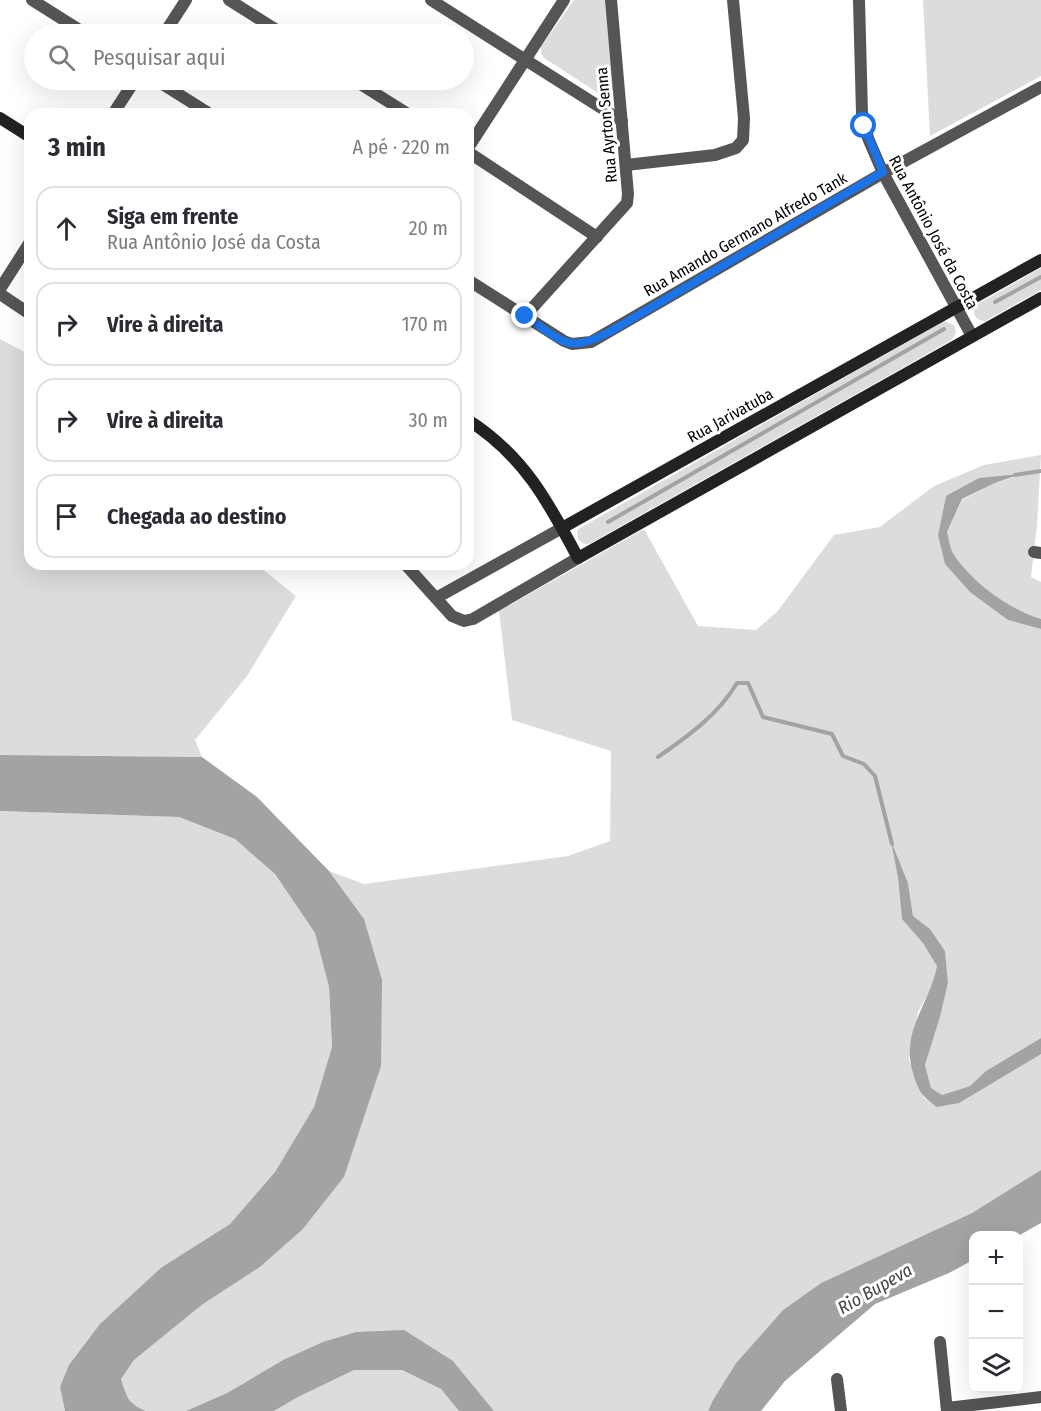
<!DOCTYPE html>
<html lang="pt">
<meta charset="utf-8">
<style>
:root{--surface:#fff;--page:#f7f7f7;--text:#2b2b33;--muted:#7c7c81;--line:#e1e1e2}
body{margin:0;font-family:"Fira Sans Condensed",sans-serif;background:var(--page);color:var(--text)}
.controls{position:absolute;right:18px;bottom:18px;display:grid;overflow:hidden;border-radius:12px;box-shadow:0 6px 24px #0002}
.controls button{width:54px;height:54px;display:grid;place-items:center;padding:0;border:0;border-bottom:2px solid var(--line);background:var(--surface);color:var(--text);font:30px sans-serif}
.stop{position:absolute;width:18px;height:18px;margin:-14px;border:4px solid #1a73e8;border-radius:50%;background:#fff}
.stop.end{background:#1a73e8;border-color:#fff;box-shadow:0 2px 6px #0008}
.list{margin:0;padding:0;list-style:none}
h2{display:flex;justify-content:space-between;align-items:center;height:78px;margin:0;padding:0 24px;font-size:26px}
h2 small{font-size:20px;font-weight:400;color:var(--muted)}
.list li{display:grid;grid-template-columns:39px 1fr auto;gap:18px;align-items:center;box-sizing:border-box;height:84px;margin:0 12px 12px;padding:0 12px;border:2px solid var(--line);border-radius:18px}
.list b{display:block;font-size:22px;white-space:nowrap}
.list p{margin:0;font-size:20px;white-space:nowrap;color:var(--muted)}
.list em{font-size:20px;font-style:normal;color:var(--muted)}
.icon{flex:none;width:33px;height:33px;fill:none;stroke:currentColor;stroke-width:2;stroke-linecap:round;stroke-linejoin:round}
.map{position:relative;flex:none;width:1041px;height:1411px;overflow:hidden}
.search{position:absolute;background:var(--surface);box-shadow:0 6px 24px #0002;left:24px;top:24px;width:450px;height:66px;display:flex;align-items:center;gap:15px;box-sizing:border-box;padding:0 21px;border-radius:33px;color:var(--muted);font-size:22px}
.panel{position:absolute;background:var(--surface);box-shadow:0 6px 24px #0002;left:24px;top:108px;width:450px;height:462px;border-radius:18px}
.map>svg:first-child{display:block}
.green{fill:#dcdcdc}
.water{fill:#a3a3a3}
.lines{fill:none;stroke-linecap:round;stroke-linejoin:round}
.stream{stroke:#a3a3a3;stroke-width:4}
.street{stroke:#555;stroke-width:12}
.secondary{stroke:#222;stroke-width:12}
.route{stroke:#1a73e8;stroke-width:8}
.labels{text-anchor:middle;stroke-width:6;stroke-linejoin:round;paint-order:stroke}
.street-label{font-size:16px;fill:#000;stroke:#fff}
.water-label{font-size:18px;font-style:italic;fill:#444;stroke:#fff}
</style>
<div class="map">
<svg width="1041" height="1411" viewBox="0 0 1041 1411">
<rect width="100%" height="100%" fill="#fff"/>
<g class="green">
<path d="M574 0H605L614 86C612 93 610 97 603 96L544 58 541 53V47Z"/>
<path d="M923 0H1041V76L930 136Z"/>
<path d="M1041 268V290L985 321C977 321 973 316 974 308L976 305Z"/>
<path d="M944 321 954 325C957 332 956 336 950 341L589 544H584L578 539 577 531 580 528Z"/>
<path d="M0 339 30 355V564H256L296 596 247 676 195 740 202 757 0 755Z"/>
<path d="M1041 455 1037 525 1031 577 1041 582V619C1009 609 973 583 954 555 950 549 949 539 947 532L962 500 995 483 1016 476 946 496 938 535 1008 620 1041 629V1038L986 1071 970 1086 942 1095 931 1088 925 1065 940 1017 948 983 945 951 930 929 913 916 908 883 892 845 898 878 902 919 924 943 937 966 934 983 918 1012 909 1060 924 1098 937 1107 1041 1054V1170L972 1213 821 1283 783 1310 736 1363 713 1400 708 1411H494L453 1361 283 1360 227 1393 186 1411H146L135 1407 125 1394 121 1379 134 1360 203 1304 260 1267 303 1229 344 1177 364 919 329 871 364 884 568 856 610 841 611 751 512 720 499 611 644 529 698 626 756 630 777 612 834 535 880 527 934 486 984 465Z"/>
<path d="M0 811 179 817 235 839 275 874 315 933 329 987 332 1047 314 1107 275 1172 230 1224 162 1267 60 1387 65 1411H0Z"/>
<path d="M354 1370H402L441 1389 459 1411H274L298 1397Z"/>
</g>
<g class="water">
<path d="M1020 474 995 483 962 499 947 532C949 539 950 549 954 555 973 583 1009 609 1041 619V629L1008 620 970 592 945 564 938 535 946 496 979 478Z"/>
<path d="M0 755 202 757 257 797 329 871 364 919 382 980 381 1066 344 1177 303 1229 260 1267 203 1304 134 1360 121 1379C126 1396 129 1405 146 1411H65L60 1387 69 1365 100 1324 162 1267 230 1224 275 1172 314 1107 332 1047 329 987 315 933 275 874 235 839 179 817 0 811Z"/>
<path d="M891 841 908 883 913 916 930 929 945 951 948 983 940 1017 925 1065 931 1088 942 1095 970 1086 986 1071 1041 1038V1054L959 1103 937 1107C922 1097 918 1090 913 1073 900 1031 930 1004 937 966L923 943 902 919 898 878Z"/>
<path d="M1041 1170V1223L1018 1236H974L973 1260 949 1273 875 1304 785 1381 761 1411H708L713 1400 736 1363 783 1310 821 1283 972 1213Z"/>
<path d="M404 1330 453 1361 494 1411H459L441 1389 402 1370H354L298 1397 274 1411H186L227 1393 283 1360 323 1342 356 1332Z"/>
</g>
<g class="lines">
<g class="stream">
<path d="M995 302 1041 277"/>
<path d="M1015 475 1041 471"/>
<path d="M608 522 944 329"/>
<path d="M658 757C687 737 719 714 737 683H748L763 717 832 734 843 756 864 764 875 776 892 844"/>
</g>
<g class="street">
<path d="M32 0 86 34"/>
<path d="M229 0 283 34"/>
<path d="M431 0 622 121"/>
<path d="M859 0 862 113 868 138 883 173 972 336"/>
<path d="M164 34 186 0"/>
<path d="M156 80 210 114"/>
<path d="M354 80 408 114"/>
<path d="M113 114 135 80"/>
<path d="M468 148 564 0"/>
<path d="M468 152 597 237"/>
<path d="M626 165 715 155 736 148 743 140 744 118 733 0"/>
<path d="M468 280 564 341 572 344 591 342 883 173 1041 87"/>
<path d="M0 289 30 242"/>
<path d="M0 294 30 314"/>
<path d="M525 316 627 203 628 194 611 0"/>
<path d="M1034 552 1041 553"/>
<path d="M405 564 452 616 464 621 473 619 578 558"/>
<path d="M436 598 562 528"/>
<path d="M940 1342 947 1411"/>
<path d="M837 1379 841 1411"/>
<path d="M947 1408 1041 1397"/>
</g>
<g class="secondary">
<path d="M0 118 30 137"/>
<path d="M468 420C523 455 548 501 578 558L1041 298"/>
<path d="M562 528 1041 260"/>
</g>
</g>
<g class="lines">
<path class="route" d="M525 316C563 341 567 355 611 331L883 172 864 126"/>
</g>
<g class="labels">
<g class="street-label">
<text transform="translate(606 125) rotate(-95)" y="6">Rua Ayrton Senna</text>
<text transform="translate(934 232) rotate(62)" y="6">Rua Antônio José da Costa</text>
<text transform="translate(745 234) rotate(-30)" y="6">Rua Amando Germano Alfredo Tank</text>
<text transform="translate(730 415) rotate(-29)" y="6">Rua Jarivatuba</text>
</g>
<g class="water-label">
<text transform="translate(875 1289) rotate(-30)" y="6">Rio Bupeva</text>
</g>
</g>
</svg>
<div class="controls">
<button>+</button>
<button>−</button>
<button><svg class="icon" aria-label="layers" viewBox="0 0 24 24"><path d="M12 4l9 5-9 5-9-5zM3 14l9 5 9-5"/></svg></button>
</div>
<div class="stop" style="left:864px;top:126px"></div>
<div class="stop end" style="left:525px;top:316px"></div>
<div class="search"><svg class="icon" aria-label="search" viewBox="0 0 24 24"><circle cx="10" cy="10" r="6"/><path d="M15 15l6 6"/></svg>Pesquisar aqui</div>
<section class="panel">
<h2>3 min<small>A pé · 220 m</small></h2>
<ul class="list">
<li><svg class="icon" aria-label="ahead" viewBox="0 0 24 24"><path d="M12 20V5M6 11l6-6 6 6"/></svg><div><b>Siga em frente</b><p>Rua Antônio José da Costa</p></div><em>20 m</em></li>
<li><svg class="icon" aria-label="right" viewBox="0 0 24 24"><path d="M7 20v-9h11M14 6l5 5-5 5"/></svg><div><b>Vire à direita</b></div><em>170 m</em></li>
<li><svg class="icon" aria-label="right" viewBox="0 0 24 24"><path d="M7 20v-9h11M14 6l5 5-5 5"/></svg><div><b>Vire à direita</b></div><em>30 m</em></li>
<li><svg class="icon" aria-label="arrive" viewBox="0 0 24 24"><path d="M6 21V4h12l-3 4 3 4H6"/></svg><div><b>Chegada ao destino</b></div></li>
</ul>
</section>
</div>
